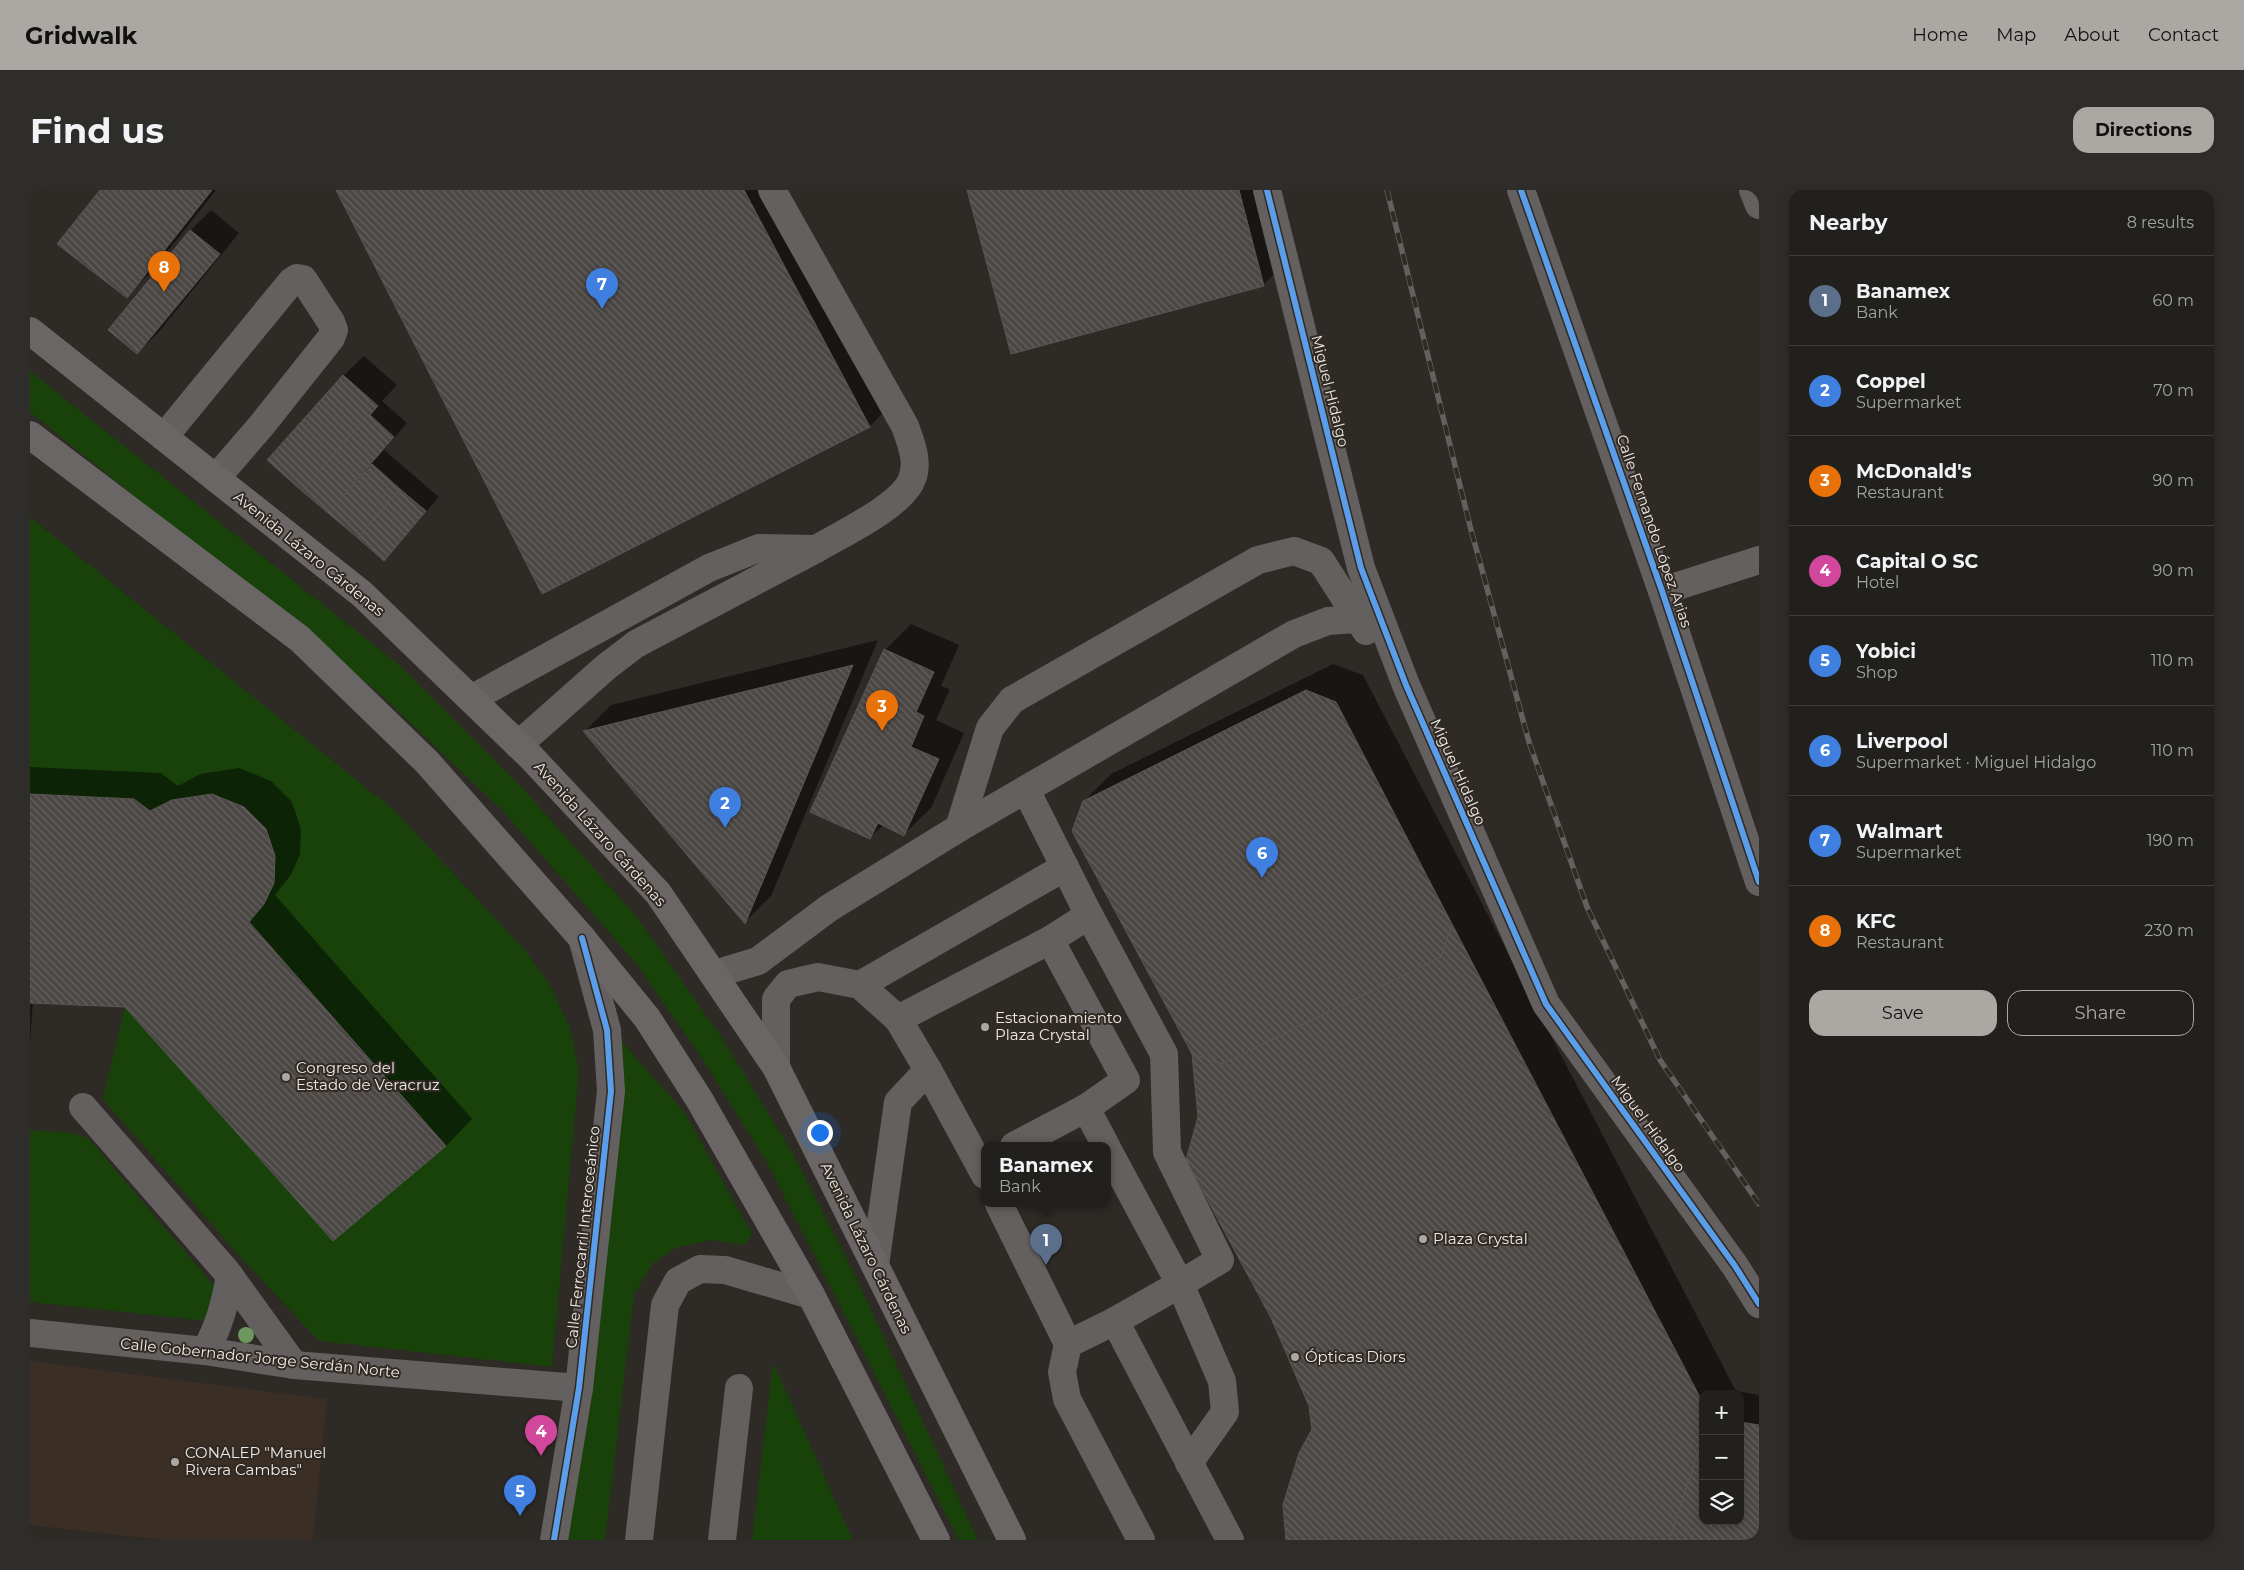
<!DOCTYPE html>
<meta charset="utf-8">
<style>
:root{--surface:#22201c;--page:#2e2d29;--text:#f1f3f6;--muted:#a2a3a3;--line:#3f3e3b;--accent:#aba7a3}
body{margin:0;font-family:Montserrat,sans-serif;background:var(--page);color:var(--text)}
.controls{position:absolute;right:15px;bottom:15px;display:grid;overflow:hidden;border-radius:10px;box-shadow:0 2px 8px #0003}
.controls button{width:45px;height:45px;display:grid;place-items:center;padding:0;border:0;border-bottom:1px solid var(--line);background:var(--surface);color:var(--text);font:25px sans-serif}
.you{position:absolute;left:789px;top:942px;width:18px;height:18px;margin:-12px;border:4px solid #fff;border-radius:50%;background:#1a73e8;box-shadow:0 0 0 8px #1a73e833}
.badge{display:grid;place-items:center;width:32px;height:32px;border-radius:50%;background:var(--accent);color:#fff;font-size:16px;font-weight:700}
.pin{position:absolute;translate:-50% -41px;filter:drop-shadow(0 1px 2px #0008)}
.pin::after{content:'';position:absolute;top:26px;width:18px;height:15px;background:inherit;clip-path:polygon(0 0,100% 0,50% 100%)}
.popup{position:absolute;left:951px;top:952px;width:130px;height:65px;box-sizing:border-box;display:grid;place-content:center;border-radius:10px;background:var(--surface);filter:drop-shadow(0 1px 4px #0005);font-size:16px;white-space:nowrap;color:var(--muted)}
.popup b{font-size:19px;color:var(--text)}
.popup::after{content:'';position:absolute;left:50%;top:100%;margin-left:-10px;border:10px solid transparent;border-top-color:var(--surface)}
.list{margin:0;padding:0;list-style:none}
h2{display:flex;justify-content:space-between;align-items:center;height:65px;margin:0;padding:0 20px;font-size:21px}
h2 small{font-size:16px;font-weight:400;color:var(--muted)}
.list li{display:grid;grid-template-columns:32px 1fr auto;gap:15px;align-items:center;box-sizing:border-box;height:90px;padding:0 20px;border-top:1px solid var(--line)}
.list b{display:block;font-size:19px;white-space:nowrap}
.list p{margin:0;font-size:16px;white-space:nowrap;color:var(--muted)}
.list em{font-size:16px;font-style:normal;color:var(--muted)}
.actions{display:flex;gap:10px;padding:15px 20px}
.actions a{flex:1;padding:11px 0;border:1px solid var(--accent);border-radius:15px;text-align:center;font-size:18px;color:var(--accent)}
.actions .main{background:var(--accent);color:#111}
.icon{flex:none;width:28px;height:28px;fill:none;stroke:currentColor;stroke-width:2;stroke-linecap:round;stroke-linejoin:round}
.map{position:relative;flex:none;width:1729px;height:1350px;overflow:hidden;border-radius:15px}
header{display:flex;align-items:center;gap:30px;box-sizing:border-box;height:70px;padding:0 25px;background:var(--accent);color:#111}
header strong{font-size:24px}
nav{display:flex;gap:28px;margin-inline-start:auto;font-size:18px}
.intro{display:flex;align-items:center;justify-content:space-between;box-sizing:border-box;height:120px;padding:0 30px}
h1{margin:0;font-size:35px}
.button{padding:12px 22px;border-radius:15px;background:var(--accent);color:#111;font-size:18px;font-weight:700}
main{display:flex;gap:30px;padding:0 30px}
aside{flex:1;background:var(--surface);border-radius:15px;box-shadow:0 2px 8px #0003}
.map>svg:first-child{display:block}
.built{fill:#3a2e25}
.green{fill:#19420b}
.shadow{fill:#0007;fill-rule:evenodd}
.building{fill:url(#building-back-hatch);stroke:#5b5654}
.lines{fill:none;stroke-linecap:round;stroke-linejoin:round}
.minor{stroke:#63605f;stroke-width:28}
.highway{stroke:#6a6665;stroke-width:28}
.rail-casing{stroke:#63605e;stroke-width:5.5}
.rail{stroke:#312923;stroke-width:4;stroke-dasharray:11;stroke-linecap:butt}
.cycleway-casing{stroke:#312923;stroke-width:9}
.cycleway{stroke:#5a9eea;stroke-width:6}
.tree{fill:#6c985d}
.poi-dot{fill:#aba7a3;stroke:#312923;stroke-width:2}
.labels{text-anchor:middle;stroke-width:4;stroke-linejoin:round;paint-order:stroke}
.street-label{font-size:15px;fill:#efeae6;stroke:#312923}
.poi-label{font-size:15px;fill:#efeae6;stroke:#312923;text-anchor:start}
</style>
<header>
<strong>Gridwalk</strong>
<nav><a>Home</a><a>Map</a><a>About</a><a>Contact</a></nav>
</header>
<div class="intro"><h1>Find us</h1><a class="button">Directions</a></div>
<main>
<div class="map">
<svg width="1729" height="1350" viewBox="0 0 1729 1350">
<defs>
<pattern id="building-back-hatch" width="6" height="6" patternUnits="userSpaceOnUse" patternTransform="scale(1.25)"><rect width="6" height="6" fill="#4b4745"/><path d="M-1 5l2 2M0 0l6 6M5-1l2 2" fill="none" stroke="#656260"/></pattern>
</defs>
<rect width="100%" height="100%" fill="#2e2a26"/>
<path class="built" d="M0 1171 297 1209 283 1350H132L0 1335Z"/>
<g class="green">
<path d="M0 181 369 475 495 601 607 727 692 848 762 962 821 1077 948 1350H929L739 976 672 868 605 772 475 623 348 502 0 222Z"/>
<path d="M0 327 365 621 494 759 520 795 540 838 549 880 522 1177 289 1151 211 1068 73 909 95 817 303 1051 416 956 219 732 234 714 244 693 245 666 236 639 215 617 182 604 142 610 120 621 0 604Z"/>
<path d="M584 843 655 923 722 1044 715 1055 680 1050 646 1058 623 1073 604 1104 575 1350H531Z"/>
<path d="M0 940 42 943 58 948 187 1099 178 1131 0 1112Z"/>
<path d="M743 1172 823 1350H722Z"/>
</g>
<g class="shadow">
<path d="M71 0H186L123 80 96 106Z"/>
<path d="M307 0H754L866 210 840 236 512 403Z"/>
<path d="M939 0H1234L1254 74 1234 94Z"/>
<path d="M181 20 209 43 128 143 107 163 80 140 161 40Z"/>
<path d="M334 166 367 195 352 211 377 233 354 260 409 307 354 369 272 300 313 186Z"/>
<path d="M881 434 929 455 911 496 920 499 906 530 934 543 901 618 874 644 853 635 840 648 855 460Z"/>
<path d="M848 450 741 706 715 732 555 541 581 515Z"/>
<path d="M1303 474 1333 485 1706 1201 1729 1205V1350H1257L1283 1239 1281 1215 1170 928 1163 864 1054 611 1081 584ZM1673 1204H1710V1331H1673Z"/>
<path d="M0 577 131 583 148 596 170 584 209 578 241 591 262 612 271 639 270 665 260 686 245 705 442 929 416 956 303 1050 96 816 3 812 0 853Z"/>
</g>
<g class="building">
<path d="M70 0H182L97 108 27 54Z"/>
<path d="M306 0H714L840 237 512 404Z"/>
<path d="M937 0H1209L1234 96 981 164Z"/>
<path d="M160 40 190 64 107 164 78 140Z"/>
<path d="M313 185 348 216 272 301 237 270Z"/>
<path d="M339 224 364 247 298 323 272 301Z"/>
<path d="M342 274 370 299 328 348 298 323Z"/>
<path d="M370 299 396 321 354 371 328 348Z"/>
<path d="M854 459 904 482 886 522 894 526 881 557 909 569 874 646 848 633 840 649 780 622Z"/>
<path d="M823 475 715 734 553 541Z"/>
<path d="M1276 500 1306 512 1422 734 1411 767 1192 874 1162 864 1042 641 1053 611Z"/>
<path d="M0 604 104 609 120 621 142 610 182 604 214 617 236 639 245 666 244 693 234 714 219 732 416 956 303 1051 95 817 0 813Z"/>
<path d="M1422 734 1673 1213V1248L1639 1350H1256L1253 1315 1269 1263 1282 1239 1279 1216 1241 1128 1156 970 1168 927 1162 864 1192 874 1411 767Z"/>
<path d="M1710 1232 1729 1235V1350H1639L1673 1248V1331H1710Z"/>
</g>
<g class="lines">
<g class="minor">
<path d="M742 0 875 236C881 253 889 272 882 289 873 315 810 345 786 359"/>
<path d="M1237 0 1331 378 1376 495 1516 814 1705 1076 1729 1114"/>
<path d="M1491 0 1632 401 1729 692"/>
<path d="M1723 0 1729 15"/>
<path d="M134 247 261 92 267 88 273 89 301 132 304 140 301 148 231 236 186 288"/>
<path d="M1632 401 1729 370"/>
<path d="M441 509 679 378 729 358 786 359 606 454 576 477 488 555"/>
<path d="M929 638 960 538 982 510 1228 370 1264 361 1291 371 1336 441"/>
<path d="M1059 725 1134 864 1137 962 1190 1070 1150 1094 1192 1191 1195 1222 1159 1273"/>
<path d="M685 784 728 771 799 718 929 638 1264 444 1298 431 1327 429"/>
<path d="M830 795 1035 677"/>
<path d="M868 829 1020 750 1059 725 996 600"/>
<path d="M746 877V809L758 794 788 787 830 795 868 829 898 880 955 985"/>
<path d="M53 917 196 1081 264 1175"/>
<path d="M1056 918 1076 956"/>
<path d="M984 956 1056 918 1096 890 1020 750"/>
<path d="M1077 958 1150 1094 1085 1131 1038 1154 1032 1182 1037 1209 1111 1350"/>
<path d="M969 1014 1038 1154"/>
<path d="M845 1075 868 912 898 880"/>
<path d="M1085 1131 1200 1350"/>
<path d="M0 1143 175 1161 264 1175 549 1198"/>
<path d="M175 1161C189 1138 195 1113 200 1086"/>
<path d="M524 1350 549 1198 581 901 577 840 552 748"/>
<path d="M609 1350 635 1115 648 1091 670 1079 695 1080 781 1105"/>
<path d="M692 1350 709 1198"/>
</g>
<g class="highway">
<path d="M0 141 332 404 500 566 628 703 746 877 982 1350"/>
<path d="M0 245 270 449 397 572 552 748 617 828 669 909 781 1105 906 1350"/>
</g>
<defs>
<path id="rail" d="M1357 0 1440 336 1499 552 1557 717 1630 870 1729 1014"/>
</defs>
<use href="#rail" class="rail-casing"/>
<use href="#rail" class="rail"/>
<defs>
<g id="cycleway">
<path d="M1237 0 1331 378 1376 495 1516 814 1705 1076 1729 1114"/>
<path d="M1491 0 1632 401 1729 692"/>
<path d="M524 1350 549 1198 581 901 577 840 552 748"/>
</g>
</defs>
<use href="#cycleway" class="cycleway-casing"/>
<use href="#cycleway" class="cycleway"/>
</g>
<circle class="tree" cx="216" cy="1145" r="8"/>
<g class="poi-dot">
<circle cx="955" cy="837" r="5"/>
<circle cx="256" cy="887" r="5"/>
<circle cx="1393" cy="1049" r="5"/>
<circle cx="1265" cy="1167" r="5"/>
<circle cx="145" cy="1272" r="5"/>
</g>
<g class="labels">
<g class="street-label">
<text transform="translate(1300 201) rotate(76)" y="5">Miguel Hidalgo</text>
<text transform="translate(1624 341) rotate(71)" y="5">Calle Fernando López Arias</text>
<text transform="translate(279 364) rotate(39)" y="5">Avenida Lázaro Cárdenas</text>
<text transform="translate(1428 582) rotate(66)" y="5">Miguel Hidalgo</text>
<text transform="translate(570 644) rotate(48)" y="5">Avenida Lázaro Cárdenas</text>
<text transform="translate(1618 934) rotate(54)" y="5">Miguel Hidalgo</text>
<text transform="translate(553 1047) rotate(-84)" y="5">Calle Ferrocarril Interoceánico</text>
<text transform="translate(836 1058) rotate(64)" y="5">Avenida Lázaro Cárdenas</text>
<text transform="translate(230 1168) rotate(6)" y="5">Calle Gobernador Jorge Serdán Norte</text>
</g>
<g class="poi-label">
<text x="965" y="833">Estacionamiento<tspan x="965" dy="17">Plaza Crystal</tspan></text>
<text x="266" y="883">Congreso del<tspan x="266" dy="17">Estado de Veracruz</tspan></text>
<text x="1403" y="1054">Plaza Crystal</text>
<text x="1275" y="1172">Ópticas Diors</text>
<text x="155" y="1268">CONALEP "Manuel<tspan x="155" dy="17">Rivera Cambas"</tspan></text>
</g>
</g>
</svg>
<div class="controls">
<button>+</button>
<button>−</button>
<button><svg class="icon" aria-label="layers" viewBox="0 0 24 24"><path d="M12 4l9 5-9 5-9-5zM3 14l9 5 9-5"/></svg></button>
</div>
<div class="you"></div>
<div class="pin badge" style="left:1016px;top:1075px;background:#5c6f8a">1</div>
<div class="popup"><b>Banamex</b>Bank</div>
<div class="pin badge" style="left:695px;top:638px;background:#3f7fe0">2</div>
<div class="pin badge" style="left:852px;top:541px;background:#e8710a">3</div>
<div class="pin badge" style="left:511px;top:1266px;background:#d1479c">4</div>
<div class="pin badge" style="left:490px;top:1326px;background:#3f7fe0">5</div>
<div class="pin badge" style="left:1232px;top:688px;background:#3f7fe0">6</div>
<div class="pin badge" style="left:572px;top:119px;background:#3f7fe0">7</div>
<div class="pin badge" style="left:134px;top:102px;background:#e8710a">8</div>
</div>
<aside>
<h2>Nearby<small>8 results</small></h2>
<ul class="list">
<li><span class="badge" style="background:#5c6f8a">1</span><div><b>Banamex</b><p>Bank</p></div><em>60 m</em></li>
<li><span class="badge" style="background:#3f7fe0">2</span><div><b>Coppel</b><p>Supermarket</p></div><em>70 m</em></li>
<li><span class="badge" style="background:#e8710a">3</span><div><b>McDonald's</b><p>Restaurant</p></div><em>90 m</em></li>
<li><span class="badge" style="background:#d1479c">4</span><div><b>Capital O SC</b><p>Hotel</p></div><em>90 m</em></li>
<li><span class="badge" style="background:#3f7fe0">5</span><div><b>Yobici</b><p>Shop</p></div><em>110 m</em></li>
<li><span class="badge" style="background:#3f7fe0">6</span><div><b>Liverpool</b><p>Supermarket · Miguel Hidalgo</p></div><em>110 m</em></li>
<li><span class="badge" style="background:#3f7fe0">7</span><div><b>Walmart</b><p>Supermarket</p></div><em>190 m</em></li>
<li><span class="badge" style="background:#e8710a">8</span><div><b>KFC</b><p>Restaurant</p></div><em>230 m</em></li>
</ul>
<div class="actions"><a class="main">Save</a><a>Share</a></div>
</aside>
</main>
